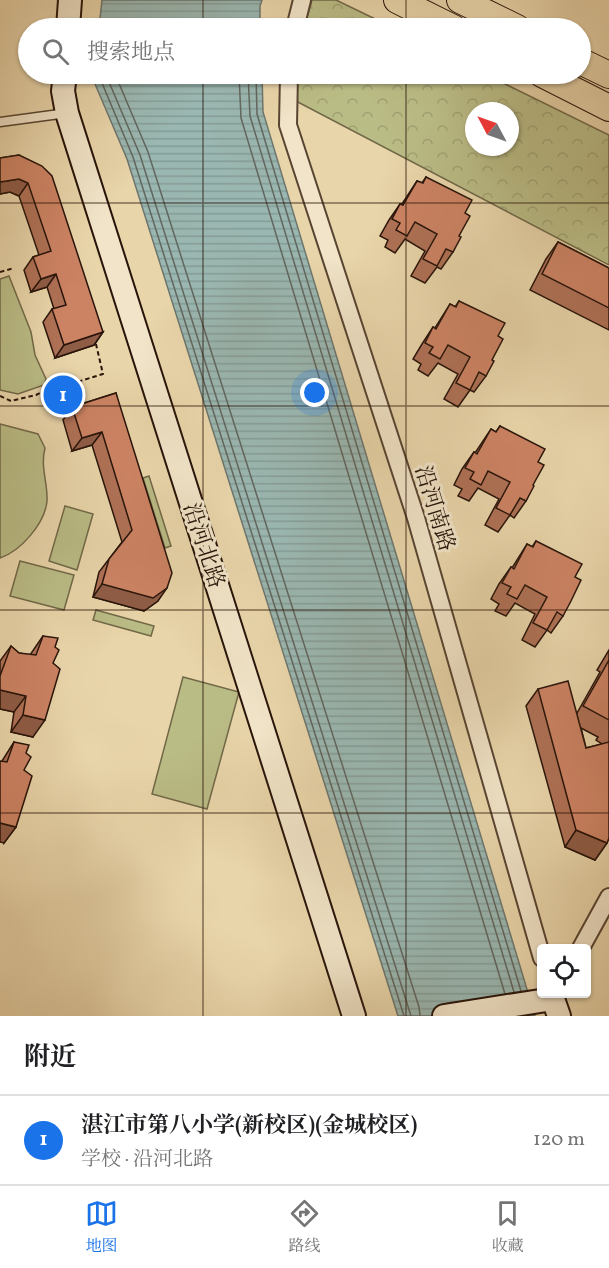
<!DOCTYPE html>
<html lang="zh">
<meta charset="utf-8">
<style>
:root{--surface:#fff;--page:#f6f6f6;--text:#202124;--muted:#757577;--line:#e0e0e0;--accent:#1a73e8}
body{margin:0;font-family:Vollkorn,"Noto Serif SC",serif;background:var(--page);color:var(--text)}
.controls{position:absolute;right:18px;bottom:18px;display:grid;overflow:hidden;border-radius:6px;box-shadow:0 2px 4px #0004}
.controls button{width:54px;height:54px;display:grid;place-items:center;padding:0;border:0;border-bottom:2px solid var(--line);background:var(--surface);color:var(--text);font:30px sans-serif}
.compass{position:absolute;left:465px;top:102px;width:54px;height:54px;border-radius:50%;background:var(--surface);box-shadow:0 2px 4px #0004;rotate:311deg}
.you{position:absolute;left:315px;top:393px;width:21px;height:21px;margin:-15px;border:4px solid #fff;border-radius:50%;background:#1a73e8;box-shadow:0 0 0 9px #1a73e833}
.badge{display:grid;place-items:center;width:39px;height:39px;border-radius:50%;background:var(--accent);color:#fff;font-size:20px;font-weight:700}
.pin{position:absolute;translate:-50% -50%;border:3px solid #fff;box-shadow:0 2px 6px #0006}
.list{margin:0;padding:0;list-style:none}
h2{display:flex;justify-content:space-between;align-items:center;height:78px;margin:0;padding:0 24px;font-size:26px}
h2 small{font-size:20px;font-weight:400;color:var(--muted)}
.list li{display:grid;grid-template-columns:39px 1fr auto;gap:18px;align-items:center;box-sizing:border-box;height:90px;padding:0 24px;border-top:2px solid var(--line)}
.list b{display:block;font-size:22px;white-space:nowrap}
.list p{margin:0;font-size:20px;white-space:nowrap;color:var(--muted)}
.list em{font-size:20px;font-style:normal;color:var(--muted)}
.icon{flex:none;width:33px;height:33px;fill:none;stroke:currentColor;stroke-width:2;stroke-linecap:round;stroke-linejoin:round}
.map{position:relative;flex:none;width:609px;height:1016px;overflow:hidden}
.search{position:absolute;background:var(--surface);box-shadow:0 2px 4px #0004;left:18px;right:18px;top:18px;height:66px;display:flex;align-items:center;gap:15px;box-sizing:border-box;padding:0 21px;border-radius:33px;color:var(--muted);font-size:22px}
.sheet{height:168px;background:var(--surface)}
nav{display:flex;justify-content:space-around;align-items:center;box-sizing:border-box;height:84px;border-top:2px solid var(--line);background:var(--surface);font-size:16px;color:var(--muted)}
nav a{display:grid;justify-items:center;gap:3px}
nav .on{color:var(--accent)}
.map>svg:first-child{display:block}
.grass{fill:#babc86;stroke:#716848;stroke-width:1.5}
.park{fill:url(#park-crowns);stroke:#716848;stroke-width:1.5;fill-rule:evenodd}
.water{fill:url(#water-rules);stroke:#6c766e;stroke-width:1.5}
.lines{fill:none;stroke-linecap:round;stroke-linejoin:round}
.shore{stroke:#61665e;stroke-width:1.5}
.lane-casing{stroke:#584432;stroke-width:11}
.street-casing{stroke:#584432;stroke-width:20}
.secondary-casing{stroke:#28140a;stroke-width:26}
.primary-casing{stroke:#28140a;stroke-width:28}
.path{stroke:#28140a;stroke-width:2;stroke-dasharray:4.5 3;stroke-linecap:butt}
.lane{stroke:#f1e4c8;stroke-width:8}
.street{stroke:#f1e4c8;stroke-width:16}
.secondary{stroke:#f1e4c8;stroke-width:22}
.primary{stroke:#e9d5aa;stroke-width:26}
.wall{fill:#af7156;stroke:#28140a;stroke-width:1.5;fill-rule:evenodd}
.shaded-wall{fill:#8f5c46;stroke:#28140a;stroke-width:1.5}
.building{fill:#cc8364;stroke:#28140a;stroke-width:1.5}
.grid{fill:none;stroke:#28140a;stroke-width:1.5;stroke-opacity:0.55}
.labels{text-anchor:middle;stroke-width:6;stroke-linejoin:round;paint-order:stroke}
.street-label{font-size:22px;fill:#28140a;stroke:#f1e4c8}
</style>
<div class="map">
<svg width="609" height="1016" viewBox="0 0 609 1016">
<defs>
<pattern id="park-crowns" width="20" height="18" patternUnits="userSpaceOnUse" patternTransform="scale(1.5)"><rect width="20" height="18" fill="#babc86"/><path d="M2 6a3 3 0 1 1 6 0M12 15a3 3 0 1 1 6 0" fill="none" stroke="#a0a172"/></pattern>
<pattern id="water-rules" width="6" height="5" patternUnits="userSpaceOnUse" patternTransform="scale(1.5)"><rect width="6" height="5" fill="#9ab7b1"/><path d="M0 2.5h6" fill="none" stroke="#859c97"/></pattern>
</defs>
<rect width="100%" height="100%" fill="#e9d5aa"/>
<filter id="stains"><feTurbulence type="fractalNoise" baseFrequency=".00333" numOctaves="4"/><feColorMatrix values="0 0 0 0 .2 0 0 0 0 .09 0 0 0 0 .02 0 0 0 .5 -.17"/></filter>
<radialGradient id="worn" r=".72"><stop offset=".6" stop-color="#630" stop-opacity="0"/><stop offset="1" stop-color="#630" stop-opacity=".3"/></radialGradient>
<g class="grass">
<path d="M9 276 31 332 35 355 46 379 44 385 18 394 0 390V279Z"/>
<path d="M0 424 38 434 45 448C40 468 48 482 47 501 45 523 21 551 0 558Z"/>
<path d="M149 476 171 546 165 548 143 478Z"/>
<path d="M65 506 93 514 77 570 49 561Z"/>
<path d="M20 561 74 575 64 610 10 596Z"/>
<path d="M96 610 154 626 151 636 93 620Z"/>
<path d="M183 677 239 692 207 809 152 794Z"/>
</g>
<g class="park">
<path d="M312 0H336L394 28H304Z"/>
<path d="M297 74H485L609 135V265L294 100ZM474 111H510V147H474Z"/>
</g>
<g class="water">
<path d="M102 0H262L260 6V28H99Z"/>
<path d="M96 74H262L263 112 535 1016H398L127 159 95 84Z"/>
</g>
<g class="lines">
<g class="shore">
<path d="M102 74V83L133 157 404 1016"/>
<path d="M109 74V82L140 155 411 1016"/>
<path d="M118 74V81L148 152 419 1007 420 1016"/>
<path d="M239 74 241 118 505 994"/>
<path d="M248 74 250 116 514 992"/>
<path d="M256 74 257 114 521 991"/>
</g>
<defs>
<path id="lane" d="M0 122 67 113"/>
<g id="street">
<path d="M295 28 302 0"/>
<path d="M289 74 288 125 416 518 542 958"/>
<path d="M581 948 609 897"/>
</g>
<g id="secondary">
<path d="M68 28 70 0"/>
<path d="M65 74 63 91 67 113 354 1016"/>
<path d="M444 1016 553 999 559 1016"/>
</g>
<g id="primary">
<path d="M397 0 453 28"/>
<path d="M460 0 517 28"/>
<path d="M580 61 609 75"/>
<path d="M542 74 609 108"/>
</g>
</defs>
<use href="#lane" class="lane-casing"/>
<use href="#street" class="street-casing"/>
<use href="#secondary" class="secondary-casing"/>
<use href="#primary" class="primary-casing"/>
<g class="path">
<path d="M0 272 14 268"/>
<path d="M0 396 11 401 36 395 51 387 64 386 103 374 95 340"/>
</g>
<use href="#lane" class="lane"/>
<use href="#street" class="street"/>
<use href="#secondary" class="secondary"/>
<use href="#primary" class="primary"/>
</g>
<g class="wall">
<path d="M19 155 103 332 94 345 55 358 43 322 52 309H54L47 287 31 292 24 270 33 257 39 255 19 196 10 192 0 194V158Z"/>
<path d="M426 177 465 213 459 236 453 252 441 269 437 267 425 283 411 276 425 251 405 239 395 253 385 247 388 240 380 236 389 220 400 204H402L417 181 422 183Z"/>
<path d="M558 242 609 268V330L530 290 546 259Z"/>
<path d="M459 301 498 336 492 360 486 376 474 392 470 390 458 407 444 399 458 374 438 363 428 376 418 370 421 364 413 359 422 344 433 327 435 328 450 304 455 307Z"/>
<path d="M116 393 158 601 144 611 93 597 99 572 122 542 92 445 72 451 63 420 72 407Z"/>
<path d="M500 426 538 462 533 485 526 501 514 518 510 515 498 532 485 525 499 499 478 488 469 501 458 496 462 489 454 485 462 469 474 452 475 453 491 429 496 432Z"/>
<path d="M536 541 575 577 563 616 551 633 547 630 535 647 522 640 535 614 515 603 506 616 495 611 499 604 491 599 499 584 511 567 512 568 527 544 532 547Z"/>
<path d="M43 636 55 647 53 663 33 737 11 732 14 712 0 709V661L11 646 19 653 30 655Z"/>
<path d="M609 650V838L607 843 595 860 565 847 526 706 538 689 577 713 600 672 597 670ZM581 728 598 737 596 740 602 744 586 748Z"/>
<path d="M14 742 26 753 16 827 4 843 2 761Z"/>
</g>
<g class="shaded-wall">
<path d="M19 179 28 183 19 196 10 192 0 194V182Z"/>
<path d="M56 274 47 287 31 292 41 279Z"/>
<path d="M103 332 94 345 55 358 64 345Z"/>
<path d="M102 432 92 445 72 451 82 438Z"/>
<path d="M102 584 167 588 158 601 144 611 93 597Z"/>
<path d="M0 690 26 696 14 712 0 709Z"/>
<path d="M23 715 45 720 33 737 11 732Z"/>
<path d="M0 823 16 827 4 843 0 842Z"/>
<path d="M576 830 607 843 595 860 565 847Z"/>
</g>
<g class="building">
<path d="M19 155 42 166 52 176 103 332 64 345 52 309 66 305 56 274 41 279 33 257 51 251 28 183 19 179 0 182V158Z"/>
<path d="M426 177 472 200 465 213 470 216 459 236 461 237 453 252 446 249 437 266 423 259 437 234 415 222 407 236 396 230 400 223 392 219 400 204 403 205 417 181 423 183Z"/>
<path d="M558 242 609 268V308L542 274Z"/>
<path d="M459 301 505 323 498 336 503 339 492 360 494 361 486 376 479 372 470 390 456 383 470 357 448 345 440 359 429 353 433 347 425 343 433 327 436 329 450 304 456 307Z"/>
<path d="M116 393 172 573 167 588 153 598 102 584 109 559 132 530 102 432 82 438 72 407Z"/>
<path d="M500 426 545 449 538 462 544 465 533 485 534 486 526 501 520 498 510 515 496 508 510 482 488 471 481 485 470 479 474 472 465 468 474 452 477 454 491 429 496 432Z"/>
<path d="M536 541 582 564 575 577 581 580 571 601 563 616 557 612 547 630 533 623 547 597 525 585 517 599 507 594 511 587 502 583 511 567 514 569 527 544 533 547Z"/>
<path d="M43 636 58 638 55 647 59 650 53 663 60 669 45 720 23 715 26 696 0 690V676L11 646 19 653 36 655Z"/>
<path d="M609 660V720L583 706Z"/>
<path d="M568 681 586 748 609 742V838L607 843 576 830 538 689Z"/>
<path d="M14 742 29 745 26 753 31 757 24 770 32 776 16 827 0 823V761L7 762Z"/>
</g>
<path class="grid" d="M203 0V28M406 0V28M203 74V1016M406 74V1016M0 203H609M0 406H609M0 610H609M0 813H609"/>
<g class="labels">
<g class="street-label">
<text transform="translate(436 508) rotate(73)" y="8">沿河南路</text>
<text transform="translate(205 545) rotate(72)" y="8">沿河北路</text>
</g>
</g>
<rect width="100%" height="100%" filter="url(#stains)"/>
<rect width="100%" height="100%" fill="url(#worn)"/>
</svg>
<div class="controls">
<button><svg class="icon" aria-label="locate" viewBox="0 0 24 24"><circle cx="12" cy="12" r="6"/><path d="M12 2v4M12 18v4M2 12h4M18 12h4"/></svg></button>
</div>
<svg class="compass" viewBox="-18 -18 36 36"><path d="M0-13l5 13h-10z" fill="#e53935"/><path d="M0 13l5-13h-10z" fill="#757577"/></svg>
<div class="you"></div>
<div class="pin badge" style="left:63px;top:395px">1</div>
<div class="search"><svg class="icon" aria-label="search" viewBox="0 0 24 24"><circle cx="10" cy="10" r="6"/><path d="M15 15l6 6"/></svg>搜索地点</div>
</div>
<section class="sheet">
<h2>附近<small></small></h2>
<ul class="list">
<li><span class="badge">1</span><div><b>湛江市第八小学(新校区)(金城校区)</b><p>学校 · 沿河北路</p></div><em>120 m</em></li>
</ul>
</section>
<nav>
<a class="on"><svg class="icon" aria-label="map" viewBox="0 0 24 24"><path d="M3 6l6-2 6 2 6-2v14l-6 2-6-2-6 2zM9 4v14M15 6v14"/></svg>地图</a>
<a><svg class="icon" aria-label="directions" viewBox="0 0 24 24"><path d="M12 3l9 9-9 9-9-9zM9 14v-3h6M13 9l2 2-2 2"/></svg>路线</a>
<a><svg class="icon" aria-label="saved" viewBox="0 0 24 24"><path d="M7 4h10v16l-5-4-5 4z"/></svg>收藏</a>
</nav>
